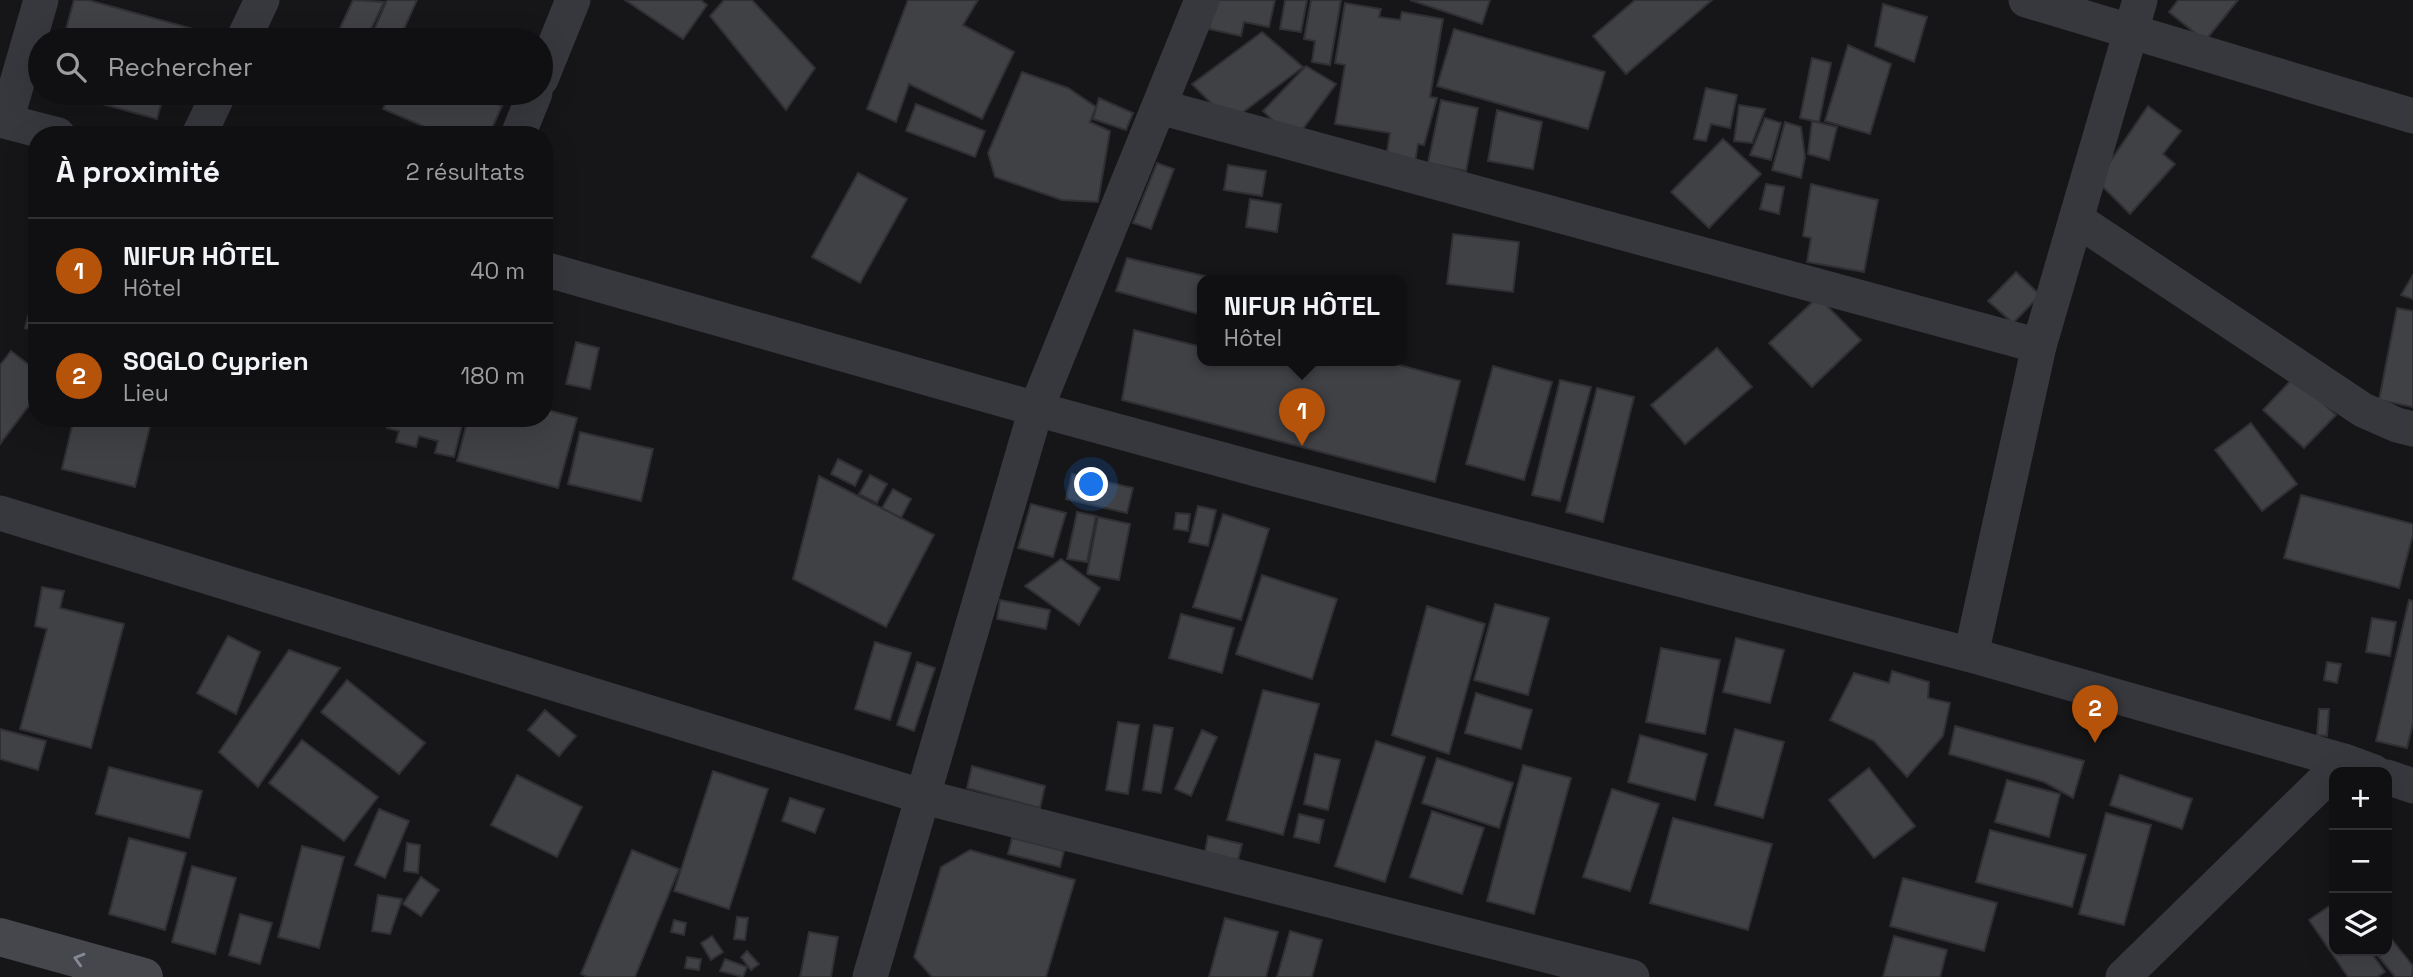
<!DOCTYPE html>
<html lang="fr">
<meta charset="utf-8">
<style>
:root{--surface:#101012;--page:#1e1e20;--text:#f1f3f6;--muted:#9c9d9f;--line:#303032;--accent:#b45309}
body{margin:0;font-family:"Space Grotesk",sans-serif;background:var(--page);color:var(--text)}
.controls{position:absolute;right:21px;bottom:21px;display:grid;overflow:hidden;border-radius:14px;box-shadow:0 7px 28px #0002}
.controls button{width:63px;height:63px;display:grid;place-items:center;padding:0;border:0;border-bottom:2px solid var(--line);background:var(--surface);color:var(--text);font:35px sans-serif}
.you{position:absolute;left:1092px;top:485px;width:24px;height:24px;margin:-18px;border:5px solid #fff;border-radius:50%;background:#1a73e8;box-shadow:0 0 0 10px #1a73e833}
.badge{display:grid;place-items:center;width:46px;height:46px;border-radius:50%;background:var(--accent);color:#fff;font-size:23px;font-weight:700}
.pin{position:absolute;translate:-50% -58px;filter:drop-shadow(0 2px 4px #0008)}
.pin::after{content:'';position:absolute;top:37px;width:24px;height:21px;background:inherit;clip-path:polygon(0 0,100% 0,50% 100%)}
.popup{position:absolute;left:1197px;top:275px;width:210px;height:91px;box-sizing:border-box;display:grid;place-content:center;border-radius:14px;background:var(--surface);filter:drop-shadow(0 2px 5px #0005);font-size:23px;white-space:nowrap;color:var(--muted)}
.popup b{font-size:26px;color:var(--text)}
.popup::after{content:'';position:absolute;left:50%;top:100%;margin-left:-14px;border:14px solid transparent;border-top-color:var(--surface)}
.list{margin:0;padding:0;list-style:none}
h2{display:flex;justify-content:space-between;align-items:center;height:91px;margin:0;padding:0 28px;font-size:30px}
h2 small{font-size:23px;font-weight:400;color:var(--muted)}
.list li{display:grid;grid-template-columns:46px 1fr auto;gap:21px;align-items:center;box-sizing:border-box;height:105px;padding:0 28px;border-top:2px solid var(--line)}
.list b{display:block;font-size:26px;white-space:nowrap}
.list p{margin:0;font-size:23px;white-space:nowrap;color:var(--muted)}
.list em{font-size:23px;font-style:normal;color:var(--muted)}
.icon{flex:none;width:38px;height:38px;fill:none;stroke:currentColor;stroke-width:2;stroke-linecap:round;stroke-linejoin:round}
.map{position:relative;flex:none;width:2413px;height:977px;overflow:hidden}
.search{position:absolute;background:var(--surface);box-shadow:0 7px 28px #0002;left:28px;top:28px;width:525px;height:77px;display:flex;align-items:center;gap:18px;box-sizing:border-box;padding:0 24px;border-radius:38px;color:var(--muted);font-size:26px}
.panel{position:absolute;background:var(--surface);box-shadow:0 7px 28px #0002;left:28px;top:126px;width:525px;height:301px;border-radius:28px}
.map>svg:first-child{display:block}
.building{fill:#404145;stroke:#303034;stroke-width:2}
.lines{fill:none;stroke-linecap:round;stroke-linejoin:round}
.street{stroke:#37383d;stroke-width:35}
.secondary{stroke:#45474d;stroke-width:38}
.oneway{stroke:#858993}
</style>
<div class="map">
<svg width="2413" height="977" viewBox="0 0 2413 977">
<rect width="100%" height="100%" fill="#161618"/>
<g class="building">
<path d="M74 0H88L222 37 221 40H63Z"/>
<path d="M353 0 384 2 366 40 340 28Z"/>
<path d="M387 0H417L399 40H377L371 37Z"/>
<path d="M625 0H701L707 5 683 39Z"/>
<path d="M724 0H752L815 68 786 110 710 16Z"/>
<path d="M908 0H978L963 25 1014 52 982 119 909 84 896 122 867 109Z"/>
<path d="M1216 0H1275L1269 27 1244 22 1241 36 1209 29Z"/>
<path d="M1285 0H1307L1301 32 1280 29Z"/>
<path d="M1311 0H1341L1330 65 1312 62 1315 41 1304 39Z"/>
<path d="M1410 0H1490L1482 24Z"/>
<path d="M1635 0H1712L1626 74 1593 36Z"/>
<path d="M2178 0H2238L2205 41 2169 12Z"/>
<path d="M1345 3 1381 9 1379 17 1400 20 1402 12 1443 19 1430 97 1437 98 1424 145 1418 144 1415 163 1386 158 1390 133 1335 124 1345 65 1335 63Z"/>
<path d="M1883 4 1927 17 1914 62 1875 46Z"/>
<path d="M1454 29 1605 72 1588 129 1437 86Z"/>
<path d="M1262 32 1303 67 1230 122 1192 84Z"/>
<path d="M1848 45 1891 64 1870 134 1825 121Z"/>
<path d="M1812 58 1831 63 1819 122 1800 118Z"/>
<path d="M1306 66 1336 84 1294 141 1263 111Z"/>
<path d="M1022 72 1068 88 1096 107 1090 122 1110 131 1098 202 1062 200 995 177 988 153Z"/>
<path d="M1706 88 1737 95 1730 128 1711 124 1706 141 1694 139Z"/>
<path d="M74 93H164L157 119 73 96Z"/>
<path d="M390 93H472L502 106 489 135H444L383 109Z"/>
<path d="M1099 98 1133 113 1126 130 1093 119Z"/>
<path d="M1441 100 1478 108 1466 171 1428 163Z"/>
<path d="M916 104 985 131 975 157 906 131Z"/>
<path d="M1739 105 1765 109 1752 143 1734 141Z"/>
<path d="M2148 106 2181 131 2163 154 2175 164 2130 214 2097 181Z"/>
<path d="M1497 110 1542 122 1533 169 1488 161Z"/>
<path d="M1765 118 1781 123 1771 160 1750 155Z"/>
<path d="M1812 121 1837 127 1829 160 1808 154Z"/>
<path d="M1785 122 1801 127 1805 157 1801 178 1772 170Z"/>
<path d="M1723 139 1761 174 1709 228 1671 192Z"/>
<path d="M1157 163 1174 169 1151 229 1133 223Z"/>
<path d="M1228 165 1266 171 1262 196 1224 190Z"/>
<path d="M858 173 907 199 860 283 812 257Z"/>
<path d="M1766 184 1784 187 1779 214 1760 209Z"/>
<path d="M1811 184 1878 200 1864 272 1807 262 1811 238 1803 236Z"/>
<path d="M1250 199 1281 204 1277 232 1246 227Z"/>
<path d="M1453 234 1519 242 1513 292 1447 284Z"/>
<path d="M1127 258 1222 280H1202V315L1116 291Z"/>
<path d="M2016 272 2040 295 2013 323 1988 301Z"/>
<path d="M2413 275V299L2401 295Z"/>
<path d="M37 282V331L25 328Z"/>
<path d="M1818 297 1861 340 1812 387 1769 343Z"/>
<path d="M2397 308 2413 311V407L2379 400Z"/>
<path d="M1134 330 1202 347V360H1380L1460 381 1435 482 1122 400Z"/>
<path d="M576 342 599 348 590 389 566 384Z"/>
<path d="M1717 348 1752 387 1685 444 1651 405Z"/>
<path d="M11 351 37 371V395L0 444V365Z"/>
<path d="M1493 366 1552 382 1524 480 1466 464Z"/>
<path d="M2294 377 2336 415 2304 448 2263 410Z"/>
<path d="M1560 380 1591 387 1560 501 1532 495Z"/>
<path d="M1597 388 1634 397 1603 522 1566 512Z"/>
<path d="M544 409 577 418 558 488 457 461 468 418H544Z"/>
<path d="M74 418H152L135 487 62 469Z"/>
<path d="M390 418H464L454 457 435 453 438 441 419 436 416 447 396 442 399 431 387 428Z"/>
<path d="M2251 423 2297 484 2262 511 2215 450Z"/>
<path d="M580 432 653 449 641 501 568 484Z"/>
<path d="M838 459 862 471 855 486 831 474Z"/>
<path d="M1072 474 1133 488 1127 513 1066 499Z"/>
<path d="M870 475 887 484 877 503 859 494Z"/>
<path d="M819 476 934 535 886 627 793 579Z"/>
<path d="M893 489 911 499 901 518 882 508Z"/>
<path d="M2301 495 2413 524V534L2399 588 2284 558Z"/>
<path d="M1031 504 1066 513 1053 557 1018 548Z"/>
<path d="M1198 506 1216 510 1208 546 1189 542Z"/>
<path d="M1077 512 1096 516 1087 562 1067 559Z"/>
<path d="M1176 513 1190 514 1188 531 1174 529Z"/>
<path d="M1223 514 1269 529 1241 620 1193 607Z"/>
<path d="M1098 517 1130 524 1119 580 1087 574Z"/>
<path d="M1061 559 1100 588 1079 625 1025 586Z"/>
<path d="M1262 575 1337 599 1312 679 1236 654Z"/>
<path d="M42 587 64 591 60 608 124 624 91 748 20 729 47 629 35 626Z"/>
<path d="M1000 600 1050 610 1046 629 997 619Z"/>
<path d="M2409 600 2413 601V723L2407 748 2376 741Z"/>
<path d="M1495 604 1549 618 1528 695 1474 680Z"/>
<path d="M1427 606 1485 624 1449 754 1392 735Z"/>
<path d="M1181 614 1234 628 1222 673 1169 658Z"/>
<path d="M2372 618 2396 622 2390 656 2366 652Z"/>
<path d="M228 636 260 652 236 714 197 693Z"/>
<path d="M1736 638 1784 650 1770 703 1723 692Z"/>
<path d="M875 642 911 653 890 720 855 709Z"/>
<path d="M1661 648 1720 660 1705 734 1646 722Z"/>
<path d="M289 650 340 668 258 787 219 752Z"/>
<path d="M917 662 935 668 914 731 897 725Z"/>
<path d="M2327 662 2341 664 2337 683 2324 680Z"/>
<path d="M1892 671 1929 682 1928 698 1950 703 1943 736 1907 777 1874 741 1830 720 1854 673 1889 683Z"/>
<path d="M347 680 425 743 399 774 321 712Z"/>
<path d="M1263 690 1319 704 1283 835 1227 820Z"/>
<path d="M1476 693 1532 710 1521 749 1465 733Z"/>
<path d="M2319 709H2329L2327 736 2317 735Z"/>
<path d="M545 710 576 736 559 756 528 730Z"/>
<path d="M1118 722 1139 725 1128 794 1106 790Z"/>
<path d="M1154 725 1173 728 1161 793 1143 790Z"/>
<path d="M1955 726 2084 761 2073 798 2044 782 1949 754Z"/>
<path d="M0 729 46 741 38 770 0 759Z"/>
<path d="M1735 729 1784 742 1763 818 1715 805Z"/>
<path d="M1202 730 1217 737 1191 796 1175 789Z"/>
<path d="M1640 735 1707 754 1695 800 1628 782Z"/>
<path d="M302 740 378 797 344 841 269 783Z"/>
<path d="M1376 741 1425 757 1385 882 1335 866Z"/>
<path d="M1315 754 1340 760 1328 810 1304 804Z"/>
<path d="M1437 758 1513 783 1499 828 1422 803Z"/>
<path d="M1523 765 1571 778 1534 914 1487 901Z"/>
<path d="M972 766 1045 786 1040 808 967 788Z"/>
<path d="M109 767 202 791 189 838 96 814Z"/>
<path d="M1869 768 1915 826 1874 858 1829 800Z"/>
<path d="M713 771 768 789 729 909 674 891Z"/>
<path d="M517 775 582 807 557 857 491 825Z"/>
<path d="M2120 775 2192 799 2182 829 2110 805Z"/>
<path d="M2007 780 2060 794 2049 837 1995 822Z"/>
<path d="M1612 789 1659 804 1630 891 1583 877Z"/>
<path d="M790 798 824 809 815 833 782 821Z"/>
<path d="M379 809 409 821 385 878 355 865Z"/>
<path d="M1432 811 1484 828 1462 894 1410 877Z"/>
<path d="M2106 813 2151 825 2124 925 2079 914Z"/>
<path d="M1299 814 1324 820 1319 843 1294 837Z"/>
<path d="M1673 818 1772 844 1748 930 1650 903Z"/>
<path d="M1990 830 2086 855 2072 907 1976 882Z"/>
<path d="M1208 836 1242 844 1238 860 1205 852Z"/>
<path d="M129 838 186 853 165 930 109 914Z"/>
<path d="M1012 838 1064 851 1060 867 1008 854Z"/>
<path d="M407 843 420 845 418 873 404 871Z"/>
<path d="M302 846 344 857 319 948 278 937Z"/>
<path d="M632 850 679 869 635 977H588L581 974Z"/>
<path d="M970 850 1075 880 1046 977H932L914 957 941 867Z"/>
<path d="M192 866 236 878 215 954 172 942Z"/>
<path d="M421 877 439 890 421 916 403 904Z"/>
<path d="M1903 878 1997 903 1984 951 1890 926Z"/>
<path d="M378 895 402 899 390 934 372 931Z"/>
<path d="M2334 903V951H2370L2385 972 2377 977H2348L2309 920Z"/>
<path d="M240 914 272 923 260 964 229 955Z"/>
<path d="M737 917 748 918 745 940 734 939Z"/>
<path d="M1225 918 1278 932 1266 977H1209Z"/>
<path d="M674 920 686 923 684 935 671 932Z"/>
<path d="M1290 931 1322 940 1312 977H1277Z"/>
<path d="M809 932 838 937 831 977H800Z"/>
<path d="M712 936 723 952 711 960 701 943Z"/>
<path d="M1894 936 1947 950 1940 977H1883Z"/>
<path d="M2389 936 2413 966 2412 977H2395L2374 951H2387V938Z"/>
<path d="M747 951 759 964 751 970 741 957Z"/>
<path d="M687 957 701 959 699 970 685 968Z"/>
<path d="M725 959 747 967 743 977 720 971Z"/>
</g>
<g class="lines">
<g class="street">
<path d="M2026 0 2413 116"/>
<path d="M243 40 262 0"/>
<path d="M541 79 573 0"/>
<path d="M1160 107 2039 346"/>
<path d="M0 120 58 135"/>
<path d="M6 121 41 0"/>
<path d="M199 135 219 93"/>
<path d="M518 135 535 93"/>
<path d="M2076 219 2363 410 2397 425 2413 429"/>
<path d="M544 269 1036 409 1260 470 1971 655 2344 761 2374 772"/>
<path d="M0 513 924 797 1632 977"/>
<path d="M1971 655 2039 346 2140 0"/>
<path d="M2387 777 2413 786"/>
<path d="M870 977 1036 409 1202 0"/>
<path d="M2123 977 2344 761"/>
</g>
<path class="secondary" d="M0 937 144 977"/>
</g>
<defs><path id="oneway-chevron" d="M-2-3.5L2.5 0L-2 3.5" fill="none" stroke-width="1.6" stroke-linecap="round" stroke-linejoin="round" transform="scale(1.75)"/></defs>
<use class="oneway" href="#oneway-chevron" transform="translate(79 959) rotate(-164)"/>
</svg>
<div class="controls">
<button>+</button>
<button>−</button>
<button><svg class="icon" aria-label="layers" viewBox="0 0 24 24"><path d="M12 4l9 5-9 5-9-5zM3 14l9 5 9-5"/></svg></button>
</div>
<div class="you"></div>
<div class="pin badge" style="left:1302px;top:446px">1</div>
<div class="popup"><b>NIFUR HÔTEL</b>Hôtel</div>
<div class="pin badge" style="left:2095px;top:743px">2</div>
<div class="search"><svg class="icon" aria-label="search" viewBox="0 0 24 24"><circle cx="10" cy="10" r="6"/><path d="M15 15l6 6"/></svg>Rechercher</div>
<section class="panel">
<h2>À proximité<small>2 résultats</small></h2>
<ul class="list">
<li><span class="badge">1</span><div><b>NIFUR HÔTEL</b><p>Hôtel</p></div><em>40 m</em></li>
<li><span class="badge">2</span><div><b>SOGLO Cyprien</b><p>Lieu</p></div><em>180 m</em></li>
</ul>
</section>
</div>
